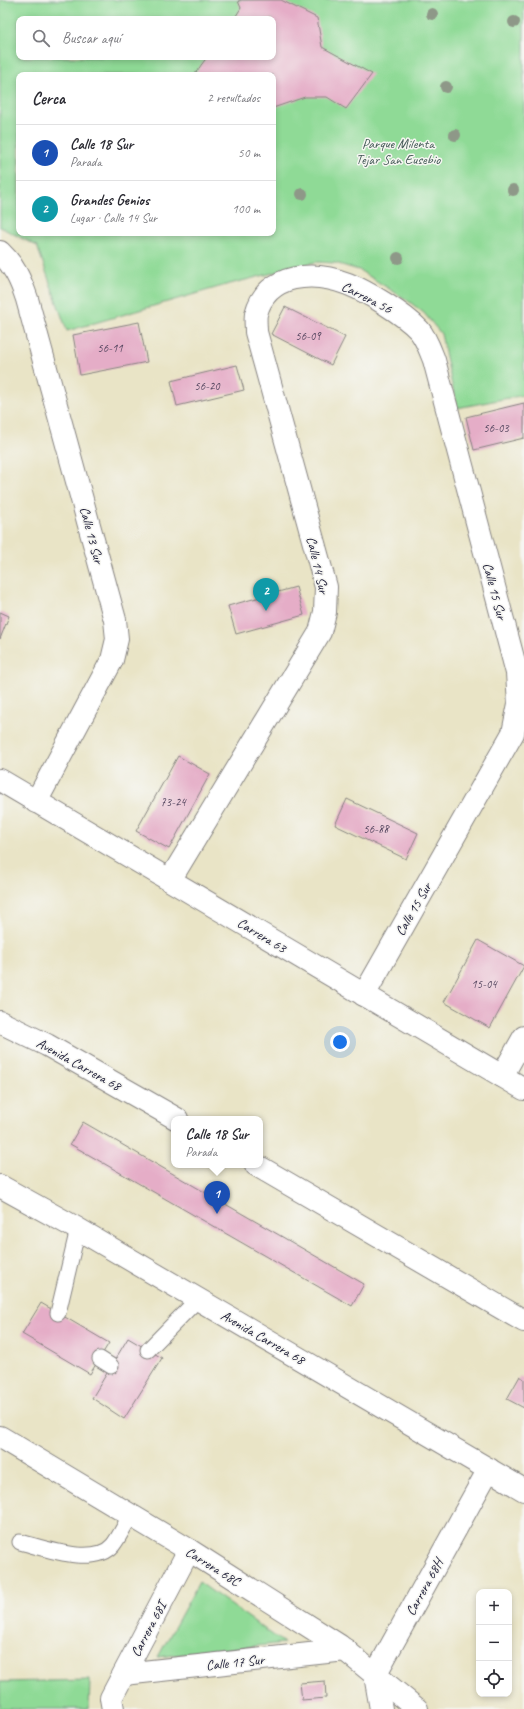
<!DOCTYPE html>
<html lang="es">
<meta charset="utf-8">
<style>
:root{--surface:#fff;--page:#f7f7f7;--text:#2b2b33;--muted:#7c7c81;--line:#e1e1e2;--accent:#2563eb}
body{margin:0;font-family:Caveat,sans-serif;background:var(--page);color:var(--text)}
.controls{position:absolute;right:12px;bottom:12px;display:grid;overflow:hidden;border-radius:8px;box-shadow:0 2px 6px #0003}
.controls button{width:36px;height:36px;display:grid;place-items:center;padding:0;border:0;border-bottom:1px solid var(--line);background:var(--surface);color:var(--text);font:20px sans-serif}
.you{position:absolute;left:340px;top:1042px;width:14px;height:14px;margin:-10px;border:3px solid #fff;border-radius:50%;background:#1a73e8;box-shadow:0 0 0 6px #1a73e833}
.badge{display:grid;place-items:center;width:26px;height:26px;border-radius:50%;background:var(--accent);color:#fff;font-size:13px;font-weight:700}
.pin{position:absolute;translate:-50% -33px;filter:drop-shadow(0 1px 2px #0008)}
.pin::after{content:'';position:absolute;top:21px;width:14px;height:12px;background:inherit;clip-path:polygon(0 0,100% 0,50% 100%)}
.popup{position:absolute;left:171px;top:1116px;width:92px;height:52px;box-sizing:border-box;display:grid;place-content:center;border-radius:8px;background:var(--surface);filter:drop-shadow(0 1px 3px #0005);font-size:13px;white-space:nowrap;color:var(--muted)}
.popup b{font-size:15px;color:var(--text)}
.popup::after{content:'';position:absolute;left:50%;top:100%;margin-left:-8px;border:8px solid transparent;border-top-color:var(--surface)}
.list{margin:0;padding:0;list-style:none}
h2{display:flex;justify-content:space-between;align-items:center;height:52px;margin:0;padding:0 16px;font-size:17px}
h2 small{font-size:13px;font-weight:400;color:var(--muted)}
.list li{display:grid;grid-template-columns:26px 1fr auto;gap:12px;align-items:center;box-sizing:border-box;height:56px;padding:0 16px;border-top:1px solid var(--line)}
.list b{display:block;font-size:15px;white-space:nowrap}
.list p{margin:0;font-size:13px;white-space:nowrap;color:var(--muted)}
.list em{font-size:13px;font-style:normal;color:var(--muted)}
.icon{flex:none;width:22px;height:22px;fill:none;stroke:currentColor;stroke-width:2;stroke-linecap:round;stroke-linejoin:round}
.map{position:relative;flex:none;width:524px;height:1709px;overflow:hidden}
.search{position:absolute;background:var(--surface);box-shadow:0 2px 6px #0003;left:16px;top:16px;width:260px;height:44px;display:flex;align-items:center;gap:10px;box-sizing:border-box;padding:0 14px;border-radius:8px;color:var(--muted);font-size:15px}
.panel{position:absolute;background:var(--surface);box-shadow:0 2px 6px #0003;left:16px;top:72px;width:260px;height:164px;border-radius:8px}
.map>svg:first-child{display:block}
.green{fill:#8fda96;stroke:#587e68;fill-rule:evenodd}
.building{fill:#e5adc7}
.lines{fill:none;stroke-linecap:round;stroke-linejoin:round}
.lane-casing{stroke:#868380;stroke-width:17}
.street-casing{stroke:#868380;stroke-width:24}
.primary-casing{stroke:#868380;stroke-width:24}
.lane{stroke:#fff;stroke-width:15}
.street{stroke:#fff;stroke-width:22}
.primary{stroke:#fff;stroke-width:22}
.tree{fill:#8e9888}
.labels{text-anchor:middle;stroke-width:3;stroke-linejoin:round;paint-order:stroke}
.number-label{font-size:12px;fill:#53455e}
.park-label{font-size:14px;fill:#435956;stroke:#f6f6f2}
.street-label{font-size:14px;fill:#22223b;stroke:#f6f6f2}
</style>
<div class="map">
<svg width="524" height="1709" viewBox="0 0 524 1709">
<rect width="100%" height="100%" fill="#f6f6f2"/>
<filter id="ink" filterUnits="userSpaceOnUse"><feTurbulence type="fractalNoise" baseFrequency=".025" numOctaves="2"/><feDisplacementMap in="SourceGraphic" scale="8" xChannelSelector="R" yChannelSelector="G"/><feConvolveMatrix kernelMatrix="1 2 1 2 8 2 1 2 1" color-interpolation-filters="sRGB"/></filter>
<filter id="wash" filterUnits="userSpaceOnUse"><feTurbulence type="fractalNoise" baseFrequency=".012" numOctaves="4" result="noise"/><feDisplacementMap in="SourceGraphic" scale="16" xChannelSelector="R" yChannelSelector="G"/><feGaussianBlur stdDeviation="0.9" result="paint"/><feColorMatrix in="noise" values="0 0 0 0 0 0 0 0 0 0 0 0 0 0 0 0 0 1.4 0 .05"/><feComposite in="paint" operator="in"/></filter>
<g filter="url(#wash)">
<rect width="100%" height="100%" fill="#e9e4c6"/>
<g class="green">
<path d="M0 0H524V395L457 408 441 334 424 313 407 300 359 270 335 263 316 262 226 285 67 331 37 246 0 227ZM19 19H273V57H19ZM19 75H273V233H19Z"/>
<path d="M199 1582 284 1643 158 1657Z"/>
<path d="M90 1680 89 1709H0V1682Z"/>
</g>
<g id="blocks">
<g class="building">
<path d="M242 0H281L317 18 322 47 372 74 346 109 327 97H305L273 108V75H194L207 57H273V19H234L241 8 238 1Z"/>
<path d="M285 307 345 337 331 365 271 334Z"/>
<path d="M139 322 147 362 80 375 73 335Z"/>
<path d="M237 365 244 390 177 406 171 381Z"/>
<path d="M524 403V438L474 450 466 417Z"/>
<path d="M296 587 304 615 236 634 228 606Z"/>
<path d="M0 612 9 616 0 639Z"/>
<path d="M178 756 210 774 169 849 136 831Z"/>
<path d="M347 799 418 833 406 859 335 825Z"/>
<path d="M478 940 524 966 490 1028 444 1002Z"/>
<path d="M83 1122 364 1284 352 1306 70 1144Z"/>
<path d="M41 1303 109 1343 90 1374 22 1334Z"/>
<path d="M128 1338 162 1358 124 1419 92 1398Z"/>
<path d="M520 1376 524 1379V1408L507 1399Z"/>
<path d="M325 1681 326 1698 302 1700 300 1683Z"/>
</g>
</g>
</g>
<g filter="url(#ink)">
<use href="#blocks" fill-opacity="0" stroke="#868380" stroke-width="1"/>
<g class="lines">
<defs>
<g id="lane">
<path d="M58 1313 78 1229"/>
<path d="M148 1350 198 1299"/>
<path d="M100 1359 111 1366"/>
<path d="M20 1542C44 1548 95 1567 113 1545 120 1536 125 1524 131 1515"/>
</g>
<g id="street">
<path d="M0 252C14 265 21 281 27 299L115 620 117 639 112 660 36 802"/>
<path d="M0 780 524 1089"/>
<path d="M170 880 320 632 325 612 326 587 256 332C256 326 255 319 256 314 267 272 314 271 348 284 368 292 404 314 419 330 426 338 430 350 434 360L517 673 519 704 513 733 364 995"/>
<path d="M502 1076 524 1037"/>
<path d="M0 1437 189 1550 340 1646 417 1709"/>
<path d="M124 1674 346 1650"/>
<path d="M113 1709 111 1698 189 1550"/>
<path d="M381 1709 375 1675 489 1469"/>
</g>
<g id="primary">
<path d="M0 1022 47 1045 177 1119"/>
<path d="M256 1165 524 1321"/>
<path d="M0 1186 78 1229 524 1490"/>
</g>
</defs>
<use href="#lane" class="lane-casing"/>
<use href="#street" class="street-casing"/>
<use href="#primary" class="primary-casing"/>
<use href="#lane" class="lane"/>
<use href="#street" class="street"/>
<use href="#primary" class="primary"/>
</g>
<g class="tree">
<circle cx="432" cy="14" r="6"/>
<circle cx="514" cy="22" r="6"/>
<circle cx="446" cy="87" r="6"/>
<circle cx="455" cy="135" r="6"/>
<circle cx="513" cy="190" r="6"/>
<circle cx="302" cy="194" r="6"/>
<circle cx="398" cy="258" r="6"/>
</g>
</g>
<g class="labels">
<g class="number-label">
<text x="308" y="340">56-09</text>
<text x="110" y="352">56-11</text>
<text x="207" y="390">56-20</text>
<text x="496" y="432">56-03</text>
<text x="173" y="806">73-24</text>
<text x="376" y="833">56-88</text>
<text x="484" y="988">15-04</text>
</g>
<g class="park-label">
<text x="398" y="148">Parque Milenta<tspan x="398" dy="16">Tejar San Eusebio</tspan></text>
</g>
<g class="street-label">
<text transform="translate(367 297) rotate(27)" y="5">Carrera 56</text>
<text transform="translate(92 535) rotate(75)" y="5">Calle 13 Sur</text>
<text transform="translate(318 565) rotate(77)" y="5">Calle 14 Sur</text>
<text transform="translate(495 591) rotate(75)" y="5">Calle 15 Sur</text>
<text transform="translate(413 909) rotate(-60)" y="5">Calle 15 Sur</text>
<text transform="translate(262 935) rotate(31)" y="5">Carrera 63</text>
<text transform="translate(79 1064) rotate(29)" y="5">Avenida Carrera 68</text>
<text transform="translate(263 1337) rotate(30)" y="5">Avenida Carrera 68</text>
<text transform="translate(213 1566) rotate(32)" y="5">Carrera 68C</text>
<text transform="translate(424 1587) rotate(-61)" y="5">Carrera 68H</text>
<text transform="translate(148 1629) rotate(-62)" y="5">Carrera 68I</text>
<text transform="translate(235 1662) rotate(-6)" y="5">Calle 17 Sur</text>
</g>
</g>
</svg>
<div class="controls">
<button>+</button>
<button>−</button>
<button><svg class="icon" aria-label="locate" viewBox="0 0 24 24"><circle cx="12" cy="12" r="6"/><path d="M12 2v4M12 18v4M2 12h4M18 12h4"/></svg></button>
</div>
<div class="you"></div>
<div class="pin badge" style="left:217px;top:1214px;background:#1a4fb4">1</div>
<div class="popup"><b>Calle 18 Sur</b>Parada</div>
<div class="pin badge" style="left:266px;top:611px;background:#0f9aa8">2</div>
<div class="search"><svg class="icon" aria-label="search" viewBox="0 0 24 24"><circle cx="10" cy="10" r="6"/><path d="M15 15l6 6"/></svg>Buscar aquí</div>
<section class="panel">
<h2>Cerca<small>2 resultados</small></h2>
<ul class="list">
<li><span class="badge" style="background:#1a4fb4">1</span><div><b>Calle 18 Sur</b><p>Parada</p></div><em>50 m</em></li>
<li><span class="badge" style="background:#0f9aa8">2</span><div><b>Grandes Genios</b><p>Lugar · Calle 14 Sur</p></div><em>100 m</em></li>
</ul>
</section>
</div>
